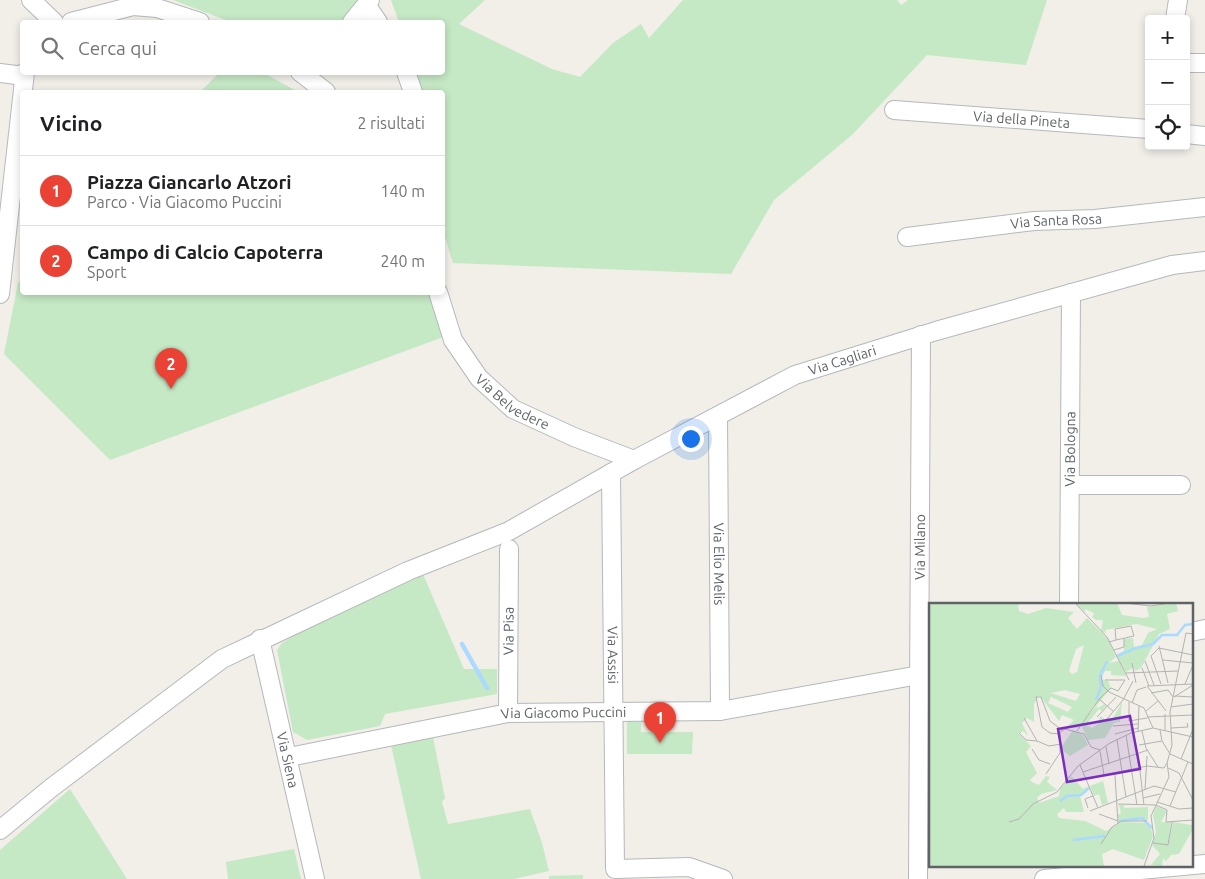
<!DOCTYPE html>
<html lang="it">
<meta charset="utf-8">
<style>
:root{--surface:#fff;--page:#f2f2f2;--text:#202124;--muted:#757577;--line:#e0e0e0;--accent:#ea4335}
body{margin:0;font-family:Ubuntu,sans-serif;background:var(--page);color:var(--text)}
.controls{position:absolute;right:15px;top:15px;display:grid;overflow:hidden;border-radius:5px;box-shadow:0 2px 8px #0003}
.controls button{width:45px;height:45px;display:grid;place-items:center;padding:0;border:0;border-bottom:1px solid var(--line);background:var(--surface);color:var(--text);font:25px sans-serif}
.you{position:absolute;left:690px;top:438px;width:18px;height:18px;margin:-12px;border:4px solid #fff;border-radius:50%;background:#1a73e8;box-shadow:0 0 0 8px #1a73e833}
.badge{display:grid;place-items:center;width:32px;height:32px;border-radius:50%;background:var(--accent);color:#fff;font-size:16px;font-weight:700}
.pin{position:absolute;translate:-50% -41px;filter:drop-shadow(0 1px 2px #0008)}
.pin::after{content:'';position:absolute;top:26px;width:18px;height:15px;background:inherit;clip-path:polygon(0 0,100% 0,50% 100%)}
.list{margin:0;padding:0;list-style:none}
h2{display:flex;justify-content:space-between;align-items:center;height:65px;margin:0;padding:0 20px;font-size:21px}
h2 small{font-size:16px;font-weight:400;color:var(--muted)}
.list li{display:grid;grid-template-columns:32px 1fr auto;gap:15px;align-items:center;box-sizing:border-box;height:70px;padding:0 20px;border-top:1px solid var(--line)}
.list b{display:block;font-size:19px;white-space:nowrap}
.list p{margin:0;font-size:16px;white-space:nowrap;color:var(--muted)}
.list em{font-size:16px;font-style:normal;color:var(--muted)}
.icon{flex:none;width:28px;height:28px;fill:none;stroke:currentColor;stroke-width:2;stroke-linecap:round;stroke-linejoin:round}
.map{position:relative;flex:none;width:1205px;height:879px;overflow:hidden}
.search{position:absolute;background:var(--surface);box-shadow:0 2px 8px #0003;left:20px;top:20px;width:425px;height:55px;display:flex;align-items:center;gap:12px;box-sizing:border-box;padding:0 18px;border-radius:5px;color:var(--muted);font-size:19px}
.panel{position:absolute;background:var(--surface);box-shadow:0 2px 8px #0003;left:20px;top:90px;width:425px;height:205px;border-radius:5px}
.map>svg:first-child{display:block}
.green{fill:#c5e8c5}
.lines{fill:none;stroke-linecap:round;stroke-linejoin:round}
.stream{stroke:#aadaff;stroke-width:4.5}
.minor-casing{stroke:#b5b8bc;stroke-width:20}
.minor{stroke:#fff;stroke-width:18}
.labels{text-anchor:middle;stroke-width:4;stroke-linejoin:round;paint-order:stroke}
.street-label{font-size:14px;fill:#5f6368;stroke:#fff}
.inset-river{fill:none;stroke:#aadaff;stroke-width:2.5}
.inset-road{fill:none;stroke:#b3b3b1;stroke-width:1}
.view{fill:#7b2cbf;fill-opacity:0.15;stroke:#7b2cbf;stroke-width:2.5}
.inset-edge{fill:none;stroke:#5f6368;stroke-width:2.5}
</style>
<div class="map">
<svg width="1205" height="879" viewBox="0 0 1205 879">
<rect width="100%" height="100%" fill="#f1efe8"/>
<g class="green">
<path d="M173 0H358L342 22H231Z"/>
<path d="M391 0H485L459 24 552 69 580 77 613 43 641 24 649 38 683 0H897L901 5 908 0H1047L1026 65 927 55 852 135 774 200 731 274 453 263 443 231 442 92H423L416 73 442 72V22H399Z"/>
<path d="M220 72 264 73 298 92H200Z"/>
<path d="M22 279V292L429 293 446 336 110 460 4 354 18 283Z"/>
<path d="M422 572 464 669H497V694L385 714 380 726 307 740 293 732 277 650 282 643 292 637 293 632Z"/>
<path d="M627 721 641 722V732H693L692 754H627Z"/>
<path d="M433 737 445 798 442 802 448 824 530 809 542 843 549 871 514 879H421L391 745Z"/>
<path d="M70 789 127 879H0V850Z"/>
<path d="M294 849 301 879H228L226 862Z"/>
<path d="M583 875V879H549V876Z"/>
</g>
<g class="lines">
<path class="stream" d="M462 644 487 688"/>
<defs>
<g id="minor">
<path d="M31 0 54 22"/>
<path d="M367 6 378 22"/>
<path d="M1175 19 1178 0"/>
<path d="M71 22 133 6 157 8 200 22"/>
<path d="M352 22 370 0"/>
<path d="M1186 63H1205"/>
<path d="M300 72 326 92"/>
<path d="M406 72 413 92"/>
<path d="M0 73 24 76"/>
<path id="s1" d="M894 110 1149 129"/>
<path d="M1186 134 1205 136"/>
<path id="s2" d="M907 237 1034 221 1095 219 1205 207"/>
<path id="s3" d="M438 292 453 340 479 378 513 409 574 437 634 460"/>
<path d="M0 294 25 72"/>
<path id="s4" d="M718 416 720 711"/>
<path id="s5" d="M611 473 615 869 689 867 723 879"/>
<path d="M1070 485H1181"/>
<path id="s6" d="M1069 604 1071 293"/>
<path d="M1191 632 1205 629"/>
<path id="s7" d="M260 639 315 879"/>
<path id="s8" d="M508 713 509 549"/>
<path id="s9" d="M289 757 508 713 720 711 930 673"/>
<path id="s10" d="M0 830 51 788 222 659 408 571 509 531 634 460 795 375 936 331 1172 265 1205 261"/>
<path id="s11" d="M918 879 921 335"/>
<path d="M1044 879 1205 864"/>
</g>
</defs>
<use href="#minor" class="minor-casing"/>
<use href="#minor" class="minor"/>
</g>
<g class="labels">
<g class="street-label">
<text dy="5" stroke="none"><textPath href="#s1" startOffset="128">Via della Pineta</textPath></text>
<text dy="5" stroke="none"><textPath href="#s2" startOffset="150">Via Santa Rosa</textPath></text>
<text dy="5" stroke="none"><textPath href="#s10" startOffset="970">Via Cagliari</textPath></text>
<text dy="5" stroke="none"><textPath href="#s3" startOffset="138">Via Belvedere</textPath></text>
<text dy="5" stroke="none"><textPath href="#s6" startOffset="155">Via Bologna</textPath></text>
<text dy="5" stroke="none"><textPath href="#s11" startOffset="332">Via Milano</textPath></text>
<text dy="5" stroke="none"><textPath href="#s4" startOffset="148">Via Elio Melis</textPath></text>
<text dy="5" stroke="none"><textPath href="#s8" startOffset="82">Via Pisa</textPath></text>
<text dy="5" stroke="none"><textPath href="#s5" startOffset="182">Via Assisi</textPath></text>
<text dy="5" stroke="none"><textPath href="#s9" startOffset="279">Via Giacomo Puccini</textPath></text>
<text dy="5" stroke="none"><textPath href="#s7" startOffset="124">Via Siena</textPath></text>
</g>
</g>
<g transform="translate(929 603)">
<rect width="264" height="264" fill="#f1efe8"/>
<path d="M0 0H89L90 8 99 11 117 5 145 9 139 15 148 26 158 15 179 36 187 54 180 60 190 58 197 73 182 72V68H176L172 76 179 78 182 85 149 125 138 124 145 117 133 112 130 118 110 92 105 101V119L98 115 93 120 99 133 94 128 90 131 102 143 97 149 108 170 101 177 103 179 110 182 117 173 121 174 118 179 128 187 112 191 108 195 110 200 130 193 131 186 142 173 154 186 160 183 151 193 155 209H137L135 205 128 211 130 215 156 218 177 228 193 219 220 220 224 233 215 257 184 246 173 251 175 263H0ZM155 42 148 69 143 71 140 68 147 46ZM136 87 151 91 147 98 122 90ZM122 94 143 104 139 109 119 100ZM146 0H188L193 12 214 15 220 14 218 4 247 0 249 8 238 11 241 26 230 31 212 65 206 68 205 64 197 69 187 52 195 48V36L204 35 205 44 213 42 219 30 228 26 207 21 176 27 177 30 172 28 174 17H167L163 14 165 10 156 6V9ZM193 99 191 119 185 120 176 135 159 137 152 122 166 102 169 105 175 101 177 103 173 108 170 106 157 122 163 125 169 121 171 113 177 117 180 114 183 117ZM144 127 154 132 159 142 141 153 133 147V143ZM174 178 179 200 173 202 170 191 165 193 161 183ZM190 202H195V205L219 204V217L189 219V211H192ZM227 203 238 208 232 219H242L239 243 244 219 262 222 264 218V226L250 251 242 252 237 258 234 255 233 263 222 262 231 251 223 242 227 229 224 212Z" fill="#c5e8c5" fill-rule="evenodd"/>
<path class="inset-river" d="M208 45 224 41 233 32H248L256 22 264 21M188 53 207 45M167 97 172 84 171 73 178 58M131 198 138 193 152 192 160 185M190 218 213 215 223 225M144 237 176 233"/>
<path class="inset-road" d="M146 0 178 34 200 77M196 0 222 3 241 0M180 39 187 37 205 33 202 23 186 26 187 37M230 43 239 80M230 45 222 53 232 81M230 45 264 52M185 47 195 44V36M234 57 264 60M216 58 225 82M203 60 207 80M213 65 220 83M197 70 249 68M172 72 174 83 180 89 215 105 224 125M176 77H196M256 81 264 62M218 83 264 81M218 83 237 108M222 90 239 87 244 94M246 93 264 94M245 94 264 82M170 96 184 108M200 99V118L218 115M203 100 208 87 217 84M242 104 264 101M217 108 229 98M236 111V127M168 114 187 94M218 114 264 112M95 115 108 138 120 143 132 141M177 117 194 97 204 78M184 123 209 121M242 125 259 124 258 120M231 127 233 138 241 151M148 128 171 95 182 85 189 88 196 77M213 128 217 145 229 164M209 129 210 103M90 130 97 137 108 138M131 131 121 130 113 124 107 94H112L121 118 133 127M186 131 209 125M197 132 208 202M188 137 197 194M210 142 233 138M177 144 180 161M103 146 110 157 121 161M171 148 175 172 218 163 235 165 238 160M209 151 215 202M241 151 264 161M252 156 264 126M151 162 169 205M239 165 250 170 264 197M154 169 219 147M117 171 131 150V129L136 126 155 131 162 144 171 147M186 172 189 221M216 187 218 153M214 195 231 191M228 199 250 206 264 205M189 201 227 202 238 207 237 219 264 217M241 203 259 159M159 205 156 196 164 193M161 208 225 183 247 189M170 211 189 218M80 219 90 216 104 201 128 189 149 163 181 140 202 130 224 125 264 134M224 240 239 242 243 219M172 241 183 224 193 218H218M215 263 225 235 222 213 240 174 238 160 243 142 241 109 257 30 264 31"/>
<path class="view" d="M201 113 211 166 138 179 129 126Z"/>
<rect width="264" height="264" class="inset-edge"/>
</g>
</svg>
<div class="controls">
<button>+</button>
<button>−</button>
<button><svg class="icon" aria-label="locate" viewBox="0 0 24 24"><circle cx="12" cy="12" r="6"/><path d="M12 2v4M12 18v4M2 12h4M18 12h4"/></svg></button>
</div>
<div class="you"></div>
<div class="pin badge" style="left:660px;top:743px">1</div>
<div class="pin badge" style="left:171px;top:389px">2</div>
<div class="search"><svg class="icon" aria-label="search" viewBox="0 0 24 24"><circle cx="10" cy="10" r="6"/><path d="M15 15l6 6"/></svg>Cerca qui</div>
<section class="panel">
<h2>Vicino<small>2 risultati</small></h2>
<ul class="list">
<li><span class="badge">1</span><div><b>Piazza Giancarlo Atzori</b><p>Parco · Via Giacomo Puccini</p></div><em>140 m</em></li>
<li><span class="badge">2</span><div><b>Campo di Calcio Capoterra</b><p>Sport</p></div><em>240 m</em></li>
</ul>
</section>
</div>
